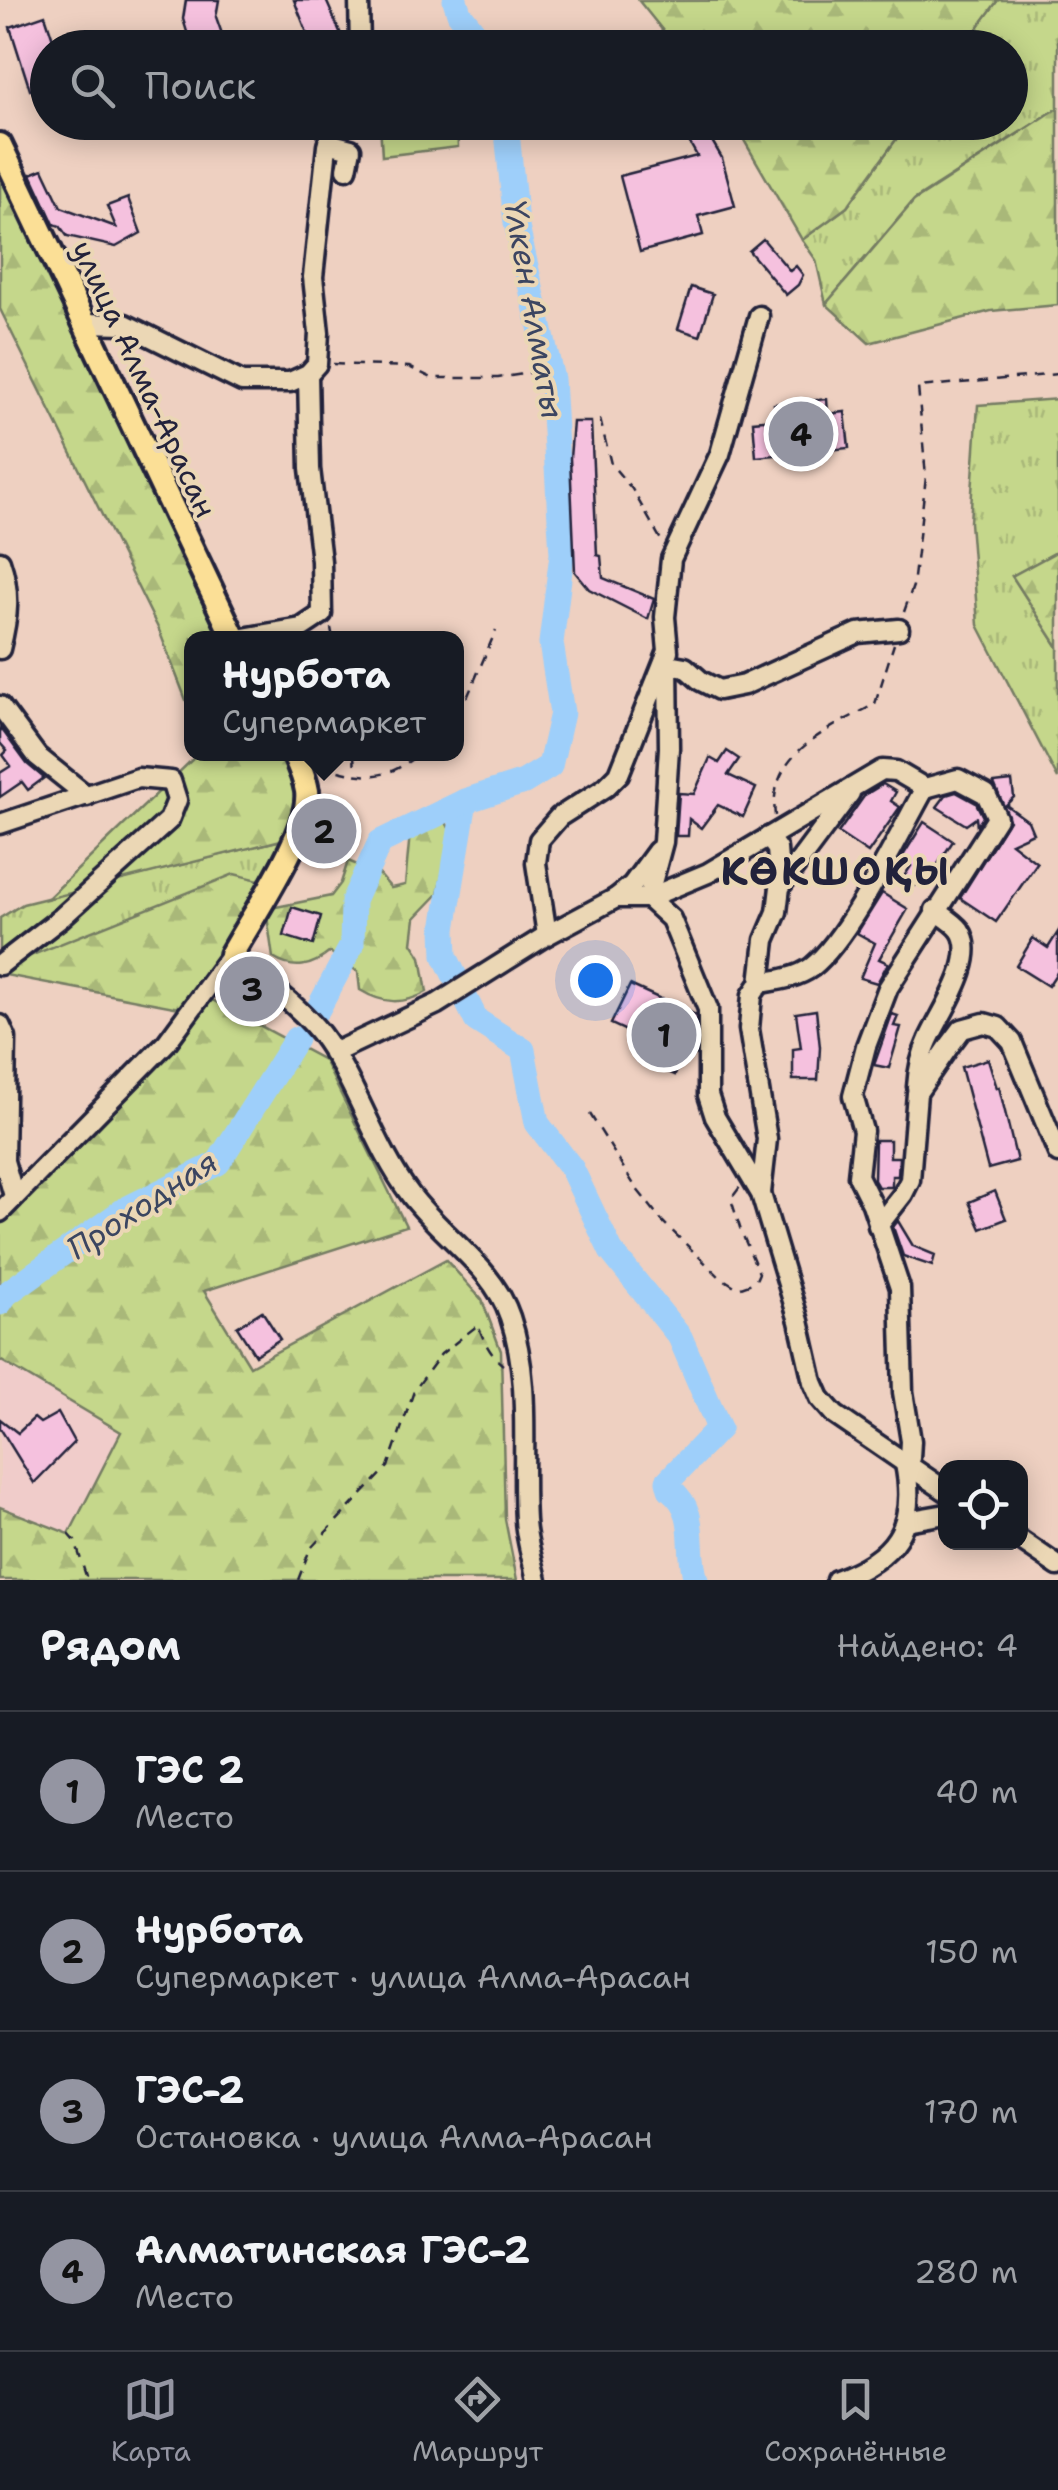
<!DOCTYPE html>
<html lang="ru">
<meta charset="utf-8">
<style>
:root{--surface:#171b24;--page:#242831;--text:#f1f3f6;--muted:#9ea1a6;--line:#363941;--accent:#9495a2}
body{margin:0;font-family:"Shantell Sans",sans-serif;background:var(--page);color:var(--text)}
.controls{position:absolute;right:30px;bottom:30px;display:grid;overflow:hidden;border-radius:20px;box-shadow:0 5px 25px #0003}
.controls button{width:90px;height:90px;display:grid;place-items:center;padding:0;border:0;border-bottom:2px solid var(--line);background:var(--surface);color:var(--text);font:50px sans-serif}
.you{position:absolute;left:595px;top:980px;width:35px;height:35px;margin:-25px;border:8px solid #fff;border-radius:50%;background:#1a73e8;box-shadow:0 0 0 15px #1a73e833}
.badge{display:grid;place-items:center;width:65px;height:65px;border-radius:50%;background:var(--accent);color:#111;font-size:32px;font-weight:700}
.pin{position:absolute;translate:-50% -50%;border:5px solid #fff;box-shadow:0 2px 10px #0006}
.popup{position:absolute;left:184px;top:631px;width:280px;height:130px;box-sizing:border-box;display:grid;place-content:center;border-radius:20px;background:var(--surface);filter:drop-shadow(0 2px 8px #0005);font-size:32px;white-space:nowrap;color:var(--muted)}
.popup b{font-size:38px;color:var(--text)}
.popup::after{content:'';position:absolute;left:50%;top:100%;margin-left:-20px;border:20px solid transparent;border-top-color:var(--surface)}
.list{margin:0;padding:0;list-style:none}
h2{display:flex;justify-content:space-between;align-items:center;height:130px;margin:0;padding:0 40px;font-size:42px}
h2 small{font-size:32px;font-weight:400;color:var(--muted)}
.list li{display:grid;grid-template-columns:65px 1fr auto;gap:30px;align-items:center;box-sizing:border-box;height:160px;padding:0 40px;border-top:2px solid var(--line)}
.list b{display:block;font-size:38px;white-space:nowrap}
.list p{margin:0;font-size:32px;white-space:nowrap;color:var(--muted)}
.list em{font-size:32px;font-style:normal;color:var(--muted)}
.icon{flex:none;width:55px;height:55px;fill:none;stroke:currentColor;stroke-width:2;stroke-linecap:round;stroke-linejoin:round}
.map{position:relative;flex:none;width:1058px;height:1580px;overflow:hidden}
.search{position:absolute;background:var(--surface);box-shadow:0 5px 25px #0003;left:30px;right:30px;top:30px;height:110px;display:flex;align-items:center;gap:25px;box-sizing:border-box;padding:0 35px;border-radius:55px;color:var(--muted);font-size:38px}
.sheet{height:770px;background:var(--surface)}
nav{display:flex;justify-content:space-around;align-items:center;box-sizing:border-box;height:140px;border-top:2px solid var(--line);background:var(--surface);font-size:28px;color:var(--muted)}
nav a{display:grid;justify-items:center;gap:5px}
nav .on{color:var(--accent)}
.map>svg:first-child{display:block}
.built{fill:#f0ccca}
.grass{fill:url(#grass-tufts);stroke:#747c63;stroke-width:2.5}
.forest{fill:url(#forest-firs);stroke:#747c63;stroke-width:2.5}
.park{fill:#c5d78b;stroke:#747c63;stroke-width:2.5}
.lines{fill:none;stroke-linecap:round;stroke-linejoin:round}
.river{stroke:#9ecffa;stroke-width:25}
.building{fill:#f5c1de;stroke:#22223b;stroke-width:2.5}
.minor-casing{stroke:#22223b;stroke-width:25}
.major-casing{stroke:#22223b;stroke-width:30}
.path{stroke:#22223b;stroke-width:2.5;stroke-dasharray:10 8;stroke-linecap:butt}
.minor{stroke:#ebd7b5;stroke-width:18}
.major{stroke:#fbdf96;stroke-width:22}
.labels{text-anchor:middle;stroke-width:8;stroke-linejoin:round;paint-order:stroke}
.street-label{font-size:30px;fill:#22223b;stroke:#ebd7b5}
.water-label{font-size:32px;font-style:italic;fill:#3b4561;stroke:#ebd7b5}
.district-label{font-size:40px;font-weight:bold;letter-spacing:2.5px;fill:#22223b;stroke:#ebd7b5}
</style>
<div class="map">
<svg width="1058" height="1580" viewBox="0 0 1058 1580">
<defs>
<pattern id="grass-tufts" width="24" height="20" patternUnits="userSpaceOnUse" patternTransform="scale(2.5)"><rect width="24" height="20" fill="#c5d78b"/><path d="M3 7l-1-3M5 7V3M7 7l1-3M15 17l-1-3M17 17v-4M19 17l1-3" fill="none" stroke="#a9b879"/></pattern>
<pattern id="forest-firs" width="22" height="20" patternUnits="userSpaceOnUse" patternTransform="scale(2.5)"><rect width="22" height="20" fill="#c5d78b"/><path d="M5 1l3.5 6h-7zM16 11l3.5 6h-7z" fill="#a9b879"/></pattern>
</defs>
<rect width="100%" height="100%" fill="#eed0c1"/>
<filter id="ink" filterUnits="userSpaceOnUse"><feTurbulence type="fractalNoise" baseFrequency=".01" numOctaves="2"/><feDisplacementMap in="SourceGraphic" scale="20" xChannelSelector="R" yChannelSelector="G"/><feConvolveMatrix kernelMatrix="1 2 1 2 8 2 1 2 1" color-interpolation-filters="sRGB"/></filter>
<g filter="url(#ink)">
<path class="built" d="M0 1360 121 1432 69 1534 0 1507Z"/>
<g class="grass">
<path d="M998 0H1058V108L914 200 826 304 816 260 802 240 847 207 908 123 1010 122V48L963 47Z"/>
<path d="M1058 399V551L1012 576 1058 647V779L978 625 970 522 978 405Z"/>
<path d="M297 836 271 883 0 968V918L23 904Z"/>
</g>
<g class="forest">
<path d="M998 0 963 48 676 47 639 1Z"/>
<path d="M1058 108V305L991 311 869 343 826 304 914 201Z"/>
<path d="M734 123H908L847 207 802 240Z"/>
<path d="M0 145 234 638H192L191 713 159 630 0 309Z"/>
<path d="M1058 551V647L1012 576Z"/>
<path d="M198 754H293L297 836 47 899Z"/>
<path d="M446 822 451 832 438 894 415 918 412 943 421 957 427 992C403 1005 383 1004 360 990L358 972 330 952C312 967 294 971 273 958L266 909 331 896 341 883 348 861 379 874 391 888 405 885 410 833Z"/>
<path d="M234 874 271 883 203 995 324 1060 406 1226 204 1291 250 1366 446 1260 482 1300 501 1351 505 1519 517 1580H0V1507L69 1534 121 1432 0 1360V1217L190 1010 0 974V968Z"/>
</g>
<path class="park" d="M380 123H457L458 147 382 156Z"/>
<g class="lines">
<g class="river">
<path d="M455 0 459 13 486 48"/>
<path d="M506 122 516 223 552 379 562 554 551 643 562 713 550 766 524 782 465 801 444 929 445 956 476 1020 523 1050 537 1123 572 1169 611 1251 680 1337 719 1428 668 1481 670 1489C701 1514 685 1546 696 1580"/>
<path d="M318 1009 352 945 353 901 380 842 465 801"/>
<path d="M0 1303 6 1294 124 1210 218 1163 296 1039"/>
</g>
</g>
<g class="building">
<path d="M186 0H219L216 17 227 48H192L183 19Z"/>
<path d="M294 0H326L347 48H313Z"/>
<path d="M45 15 56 48H48V85L30 90 10 27Z"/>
<path d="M678 122H701L722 158 735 206 698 216 703 235 640 252 620 176 697 156Z"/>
<path d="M43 169 61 207 116 227 107 206 128 198 141 233 116 247 67 236 60 226 54 224 31 174Z"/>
<path d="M763 239 790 271 796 266 803 275 798 285 786 295 749 251Z"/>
<path d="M691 287 713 294 700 336 678 329Z"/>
<path d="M827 399 828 414 845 412 849 448 756 457 753 421 776 419 774 404Z"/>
<path d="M573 422H591L597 555 601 556 603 578 654 599 648 619 589 589 575 572 570 458Z"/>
<path d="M0 727 27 764 44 778 28 790 22 782 0 797V773L11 766 3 755 7 751 0 743Z"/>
<path d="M727 751 739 759 728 775 756 788 743 817 718 805 701 828 689 819 688 836H676L679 793 694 794 710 758 719 763Z"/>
<path d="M1012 781 1014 797 1006 805 1028 821 1033 833 1011 843 1037 863 996 922 960 898 1009 820 994 783Z"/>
<path d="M883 784 896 792 891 801 900 807 868 853 838 833 865 795Z"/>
<path d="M956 792 976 803 983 817 977 826 976 818 966 825 937 807 946 795Z"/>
<path d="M321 811 345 817 336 857 311 852Z"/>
<path d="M924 822 953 841 927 881 921 877 915 886 903 878 911 866 901 859Z"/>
<path d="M882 893 908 909 879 959 888 963 877 983 860 978 875 943 857 933Z"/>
<path d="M292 907 321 916 313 945 284 936Z"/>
<path d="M1058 932V971L1048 986 1016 966 1033 938 1048 948Z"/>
<path d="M630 985 696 1015V1030L675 1075 651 1064 659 1046 611 1024Z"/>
<path d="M816 1010 820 1047 818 1080H793V1049L801 1048 796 1013Z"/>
<path d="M892 1014 898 1016 894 1026 901 1027 889 1068 874 1065Z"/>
<path d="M988 1059 997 1088 999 1087 1017 1161 988 1169 961 1067Z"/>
<path d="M875 1140H890V1157H899L898 1176H892V1187H878L874 1180Z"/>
<path d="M995 1191 1006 1219 981 1229 969 1202Z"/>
<path d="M898 1221 913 1246 935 1255 932 1266 903 1256 893 1227Z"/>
<path d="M262 1311 280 1339 255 1355 237 1327Z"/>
<path d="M58 1413 74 1442 34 1483 0 1428V1419L18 1433 34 1418 40 1423Z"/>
</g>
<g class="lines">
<defs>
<g id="minor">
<path d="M359 0 360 48"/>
<path d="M328 143 351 149 347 169"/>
<path d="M84 323 125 324 242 382H290L308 374 317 364 319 333 313 277 327 146 334 122"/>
<path d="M0 561C11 593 8 617 0 649"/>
<path d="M243 638 301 628 322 614 321 561 310 469 308 374"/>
<path d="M668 664 685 667 701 681 719 690 744 685 858 633 899 629"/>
<path d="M0 706 37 756 87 796"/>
<path d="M0 824 138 778 171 781 177 800 169 820 62 917 0 965"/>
<path d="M768 837 777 849 780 887"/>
<path d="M616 898 632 885 657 851"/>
<path d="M648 898 671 919 708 1009V1095L715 1117 761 1194 799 1321 813 1382 820 1398 835 1415 946 1491"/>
<path d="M648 898 663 842 669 748 668 661"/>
<path d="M547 935 536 863 539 840 559 817 606 787 619 774 668 651 665 617 671 559 720 454 759 316"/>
<path d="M760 983C778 980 797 978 812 967 850 937 899 834 925 788"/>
<path d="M0 1025 6 1038 4 1161 14 1196"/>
<path d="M333 1053 437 1004 547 935 616 898H648L708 873 882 770 896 771 925 788 958 779 986 794 997 818 888 988 866 1046 853 1096 863 1131 858 1176 872 1204 900 1288 903 1392 911 1441 910 1458 905 1464C918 1528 894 1559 836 1580"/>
<path d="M917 1087C918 1071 921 1056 928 1041 940 1013 980 959 960 930 954 922 943 916 935 910"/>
<path d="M761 1193 767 1139 749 1029 752 995 760 983 765 940 777 912 780 887 850 793"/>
<path d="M0 1212 167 1042 231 955C262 981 303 1007 326 1041 359 1089 375 1147 410 1194 441 1236 493 1266 510 1317 532 1382 521 1453 525 1520 526 1540 533 1561 537 1580"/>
<path d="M878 1226 903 1194 910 1180 917 1093 950 1045 962 1029 984 1023 998 1027 1012 1042 1058 1153"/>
<path d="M906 1521 946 1514"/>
<path d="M1020 1540 1058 1566"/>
</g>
<g id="major">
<path d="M0 145 234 638"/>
<path d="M231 955C251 918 312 830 307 791 305 778 299 765 294 754"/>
</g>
</defs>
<use href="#minor" class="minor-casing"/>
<use href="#major" class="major-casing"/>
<g class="path">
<path d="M333 364 409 367 432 378H498L535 372"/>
<path d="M600 419 611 464 632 489 661 540"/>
<path d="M904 612 913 586 926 477 918 387 1058 374"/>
<path d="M331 628 333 638"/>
<path d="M456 712 467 698 496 630"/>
<path d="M354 754 355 772"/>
<path d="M321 766C361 778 385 783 418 754"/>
<path d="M775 816C768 752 828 730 875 704L894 644"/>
<path d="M590 1114 636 1188 663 1222 720 1277 738 1288 755 1282 759 1273 741 1231 731 1199 740 1187"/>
<path d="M69 1534 75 1541 86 1576 79 1580"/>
<path d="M298 1580 310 1549 388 1467 414 1391 441 1354 478 1325C483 1340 491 1356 503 1365"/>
</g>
<use href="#minor" class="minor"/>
<use href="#major" class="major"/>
</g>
</g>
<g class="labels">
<g class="street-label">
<text transform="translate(144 379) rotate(65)" y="10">улица Алма-Арасан</text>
</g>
<g class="water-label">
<text transform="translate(534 309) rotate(80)" y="11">Үлкен Алматы</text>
<text transform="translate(142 1205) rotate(-33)" y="11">Проходная</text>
</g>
<g class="district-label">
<text x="836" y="885">КӨКШОҚЫ</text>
</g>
</g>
</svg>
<div class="controls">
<button><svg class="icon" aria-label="locate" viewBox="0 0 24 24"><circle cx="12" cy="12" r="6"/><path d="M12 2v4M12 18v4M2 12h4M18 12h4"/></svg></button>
</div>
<div class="you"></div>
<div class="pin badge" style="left:664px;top:1035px">1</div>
<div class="pin badge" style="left:324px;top:831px">2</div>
<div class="popup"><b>Нурбота</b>Супермаркет</div>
<div class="pin badge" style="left:252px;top:989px">3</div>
<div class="pin badge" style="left:801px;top:434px">4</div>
<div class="search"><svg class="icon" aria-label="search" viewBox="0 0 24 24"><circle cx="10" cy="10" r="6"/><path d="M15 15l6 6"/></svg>Поиск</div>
</div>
<section class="sheet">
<h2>Рядом<small>Найдено: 4</small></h2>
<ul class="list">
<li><span class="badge">1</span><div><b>ГЭС 2</b><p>Место</p></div><em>40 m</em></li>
<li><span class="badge">2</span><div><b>Нурбота</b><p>Супермаркет · улица Алма-Арасан</p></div><em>150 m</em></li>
<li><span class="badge">3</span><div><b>ГЭС-2</b><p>Остановка · улица Алма-Арасан</p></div><em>170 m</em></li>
<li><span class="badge">4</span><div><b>Алматинская ГЭС-2</b><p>Место</p></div><em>280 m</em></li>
</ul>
</section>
<nav>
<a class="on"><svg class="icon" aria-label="map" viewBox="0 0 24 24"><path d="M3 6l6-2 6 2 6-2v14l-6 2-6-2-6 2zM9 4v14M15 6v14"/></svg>Карта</a>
<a><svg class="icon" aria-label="directions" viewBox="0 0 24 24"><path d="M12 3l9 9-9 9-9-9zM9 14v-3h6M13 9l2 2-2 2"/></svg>Маршрут</a>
<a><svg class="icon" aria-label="saved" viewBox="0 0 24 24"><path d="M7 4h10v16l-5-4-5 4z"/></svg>Сохранённые</a>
</nav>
